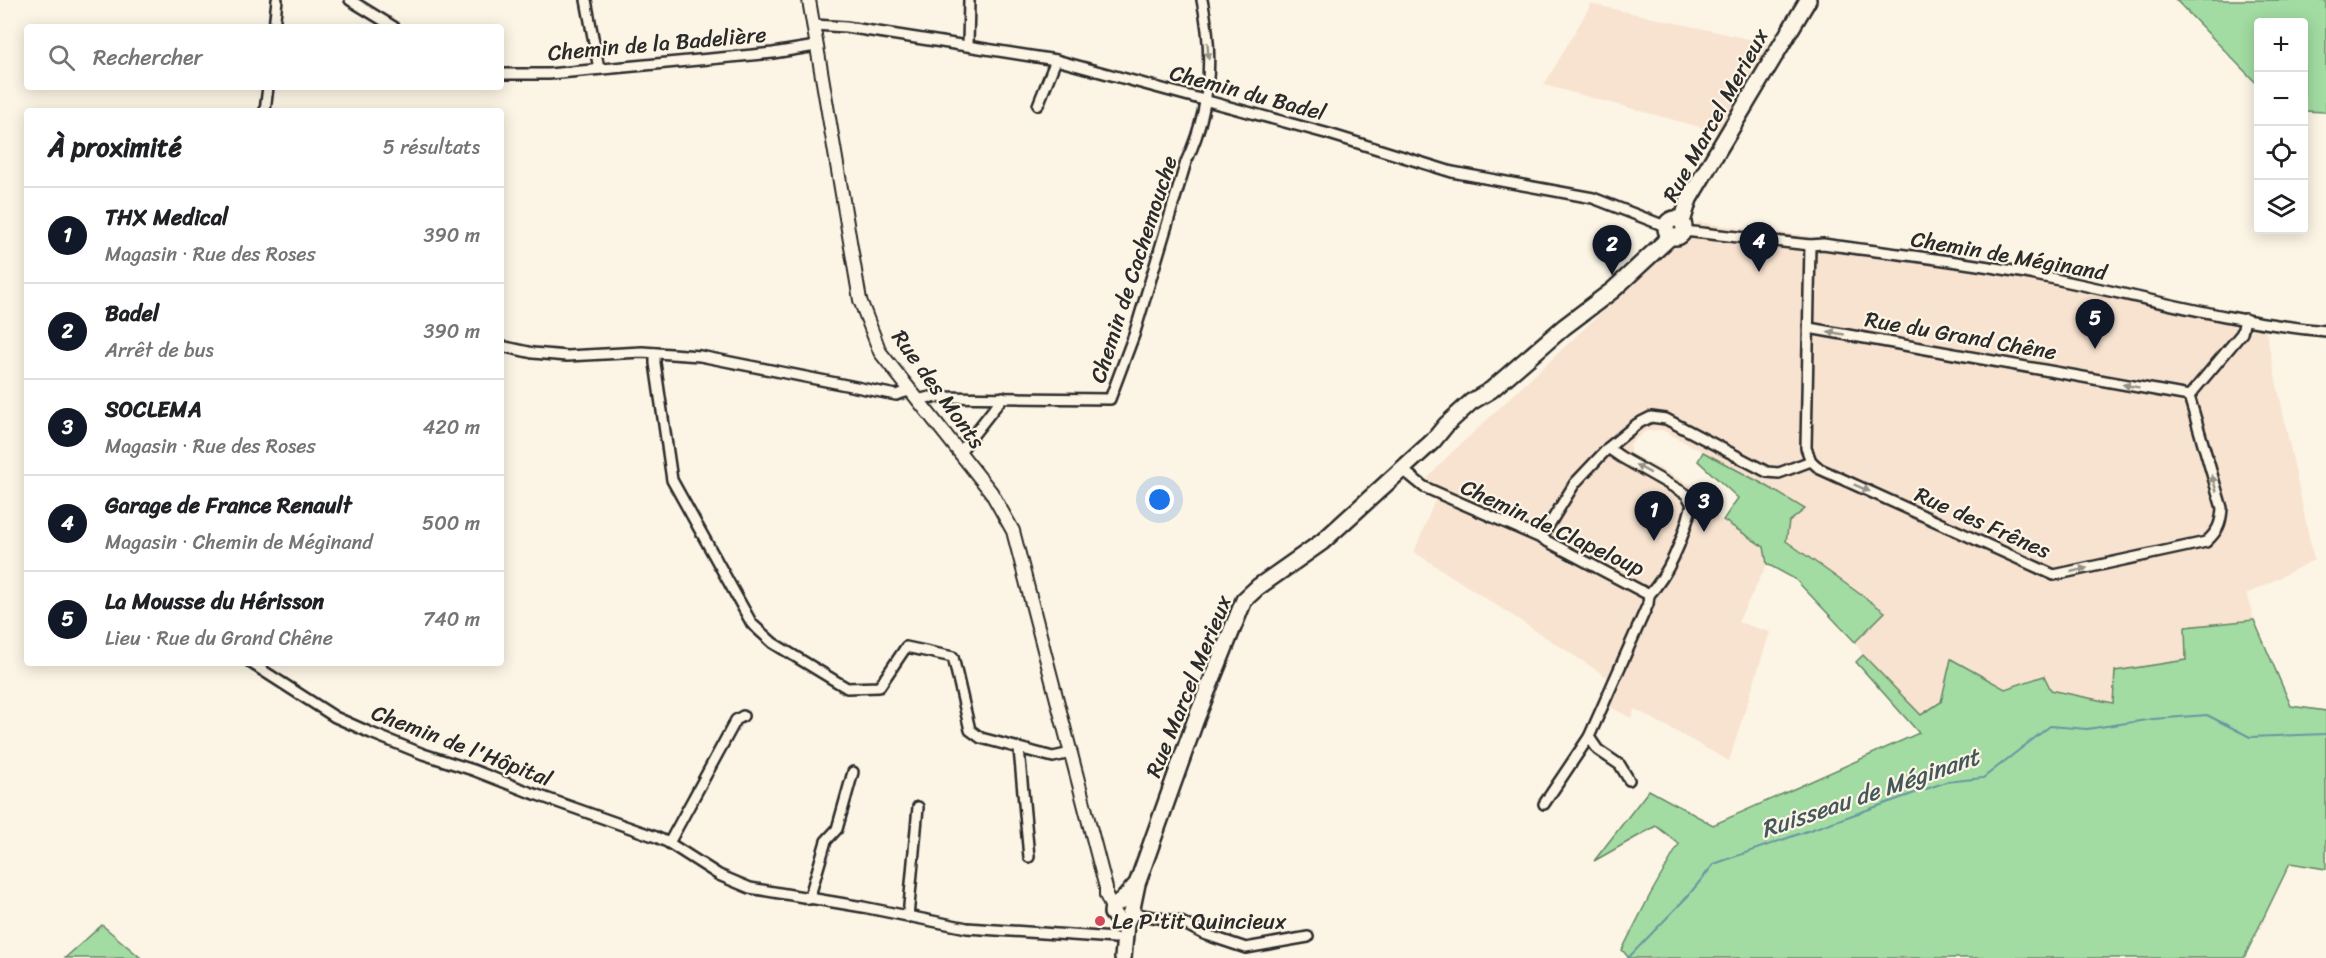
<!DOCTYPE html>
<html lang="fr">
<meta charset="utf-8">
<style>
:root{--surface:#fff;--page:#f2f2f2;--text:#202124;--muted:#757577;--line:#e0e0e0;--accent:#111827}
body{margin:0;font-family:Sriracha,sans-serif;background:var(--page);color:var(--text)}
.controls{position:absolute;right:18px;top:18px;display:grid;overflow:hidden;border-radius:6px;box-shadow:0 3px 15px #0003}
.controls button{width:54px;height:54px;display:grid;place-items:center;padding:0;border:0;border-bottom:2px solid var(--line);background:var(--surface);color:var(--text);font:30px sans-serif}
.you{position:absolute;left:1160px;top:500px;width:21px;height:21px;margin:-15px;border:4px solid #fff;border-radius:50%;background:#1a73e8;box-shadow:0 0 0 9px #1a73e833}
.badge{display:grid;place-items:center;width:39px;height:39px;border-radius:50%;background:var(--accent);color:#fff;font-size:20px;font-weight:700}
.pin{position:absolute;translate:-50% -50px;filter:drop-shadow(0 2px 3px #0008)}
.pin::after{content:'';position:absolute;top:32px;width:21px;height:18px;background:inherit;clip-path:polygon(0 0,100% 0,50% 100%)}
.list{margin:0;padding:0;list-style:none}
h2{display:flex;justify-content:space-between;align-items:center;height:78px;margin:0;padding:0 24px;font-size:26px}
h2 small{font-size:20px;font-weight:400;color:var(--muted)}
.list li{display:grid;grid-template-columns:39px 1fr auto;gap:18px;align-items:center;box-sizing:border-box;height:96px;padding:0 24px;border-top:2px solid var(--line)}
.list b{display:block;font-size:22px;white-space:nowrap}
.list p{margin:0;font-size:20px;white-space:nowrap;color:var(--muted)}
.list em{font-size:20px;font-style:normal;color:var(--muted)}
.icon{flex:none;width:33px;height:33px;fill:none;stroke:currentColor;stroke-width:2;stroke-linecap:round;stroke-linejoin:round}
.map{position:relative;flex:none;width:2326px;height:958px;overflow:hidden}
.search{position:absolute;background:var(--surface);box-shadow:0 3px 15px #0003;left:24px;top:24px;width:480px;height:66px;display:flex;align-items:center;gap:15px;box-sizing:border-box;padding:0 21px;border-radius:6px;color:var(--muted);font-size:22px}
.panel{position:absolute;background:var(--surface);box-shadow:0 3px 15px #0003;left:24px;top:108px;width:480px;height:558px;border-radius:6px}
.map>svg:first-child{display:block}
.built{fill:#f8e3d0}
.green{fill:#a2dca2;stroke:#668466;stroke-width:1.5}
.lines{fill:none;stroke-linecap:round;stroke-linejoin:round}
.stream{stroke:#6897a1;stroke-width:2}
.minor-casing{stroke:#2b2b2b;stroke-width:14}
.tertiary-casing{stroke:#2b2b2b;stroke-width:16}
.primary-casing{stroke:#2b2b2b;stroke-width:20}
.minor{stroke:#fcf5e5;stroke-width:9}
.tertiary{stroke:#fcf5e5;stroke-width:12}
.primary{stroke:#fcf5e5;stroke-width:15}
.oneway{fill:#949088}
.poi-dot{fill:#d1495b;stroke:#fcf5e5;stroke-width:2}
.labels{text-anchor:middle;stroke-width:4.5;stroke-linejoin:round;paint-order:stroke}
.street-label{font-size:22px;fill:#2b2b2b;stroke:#fcf5e5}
.poi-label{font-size:22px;fill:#2b2b2b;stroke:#fcf5e5;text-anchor:start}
.water-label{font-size:24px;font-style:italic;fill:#44585c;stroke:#fcf5e5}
</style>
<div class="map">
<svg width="2326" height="958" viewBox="0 0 2326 958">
<rect width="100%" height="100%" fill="#fcf5e5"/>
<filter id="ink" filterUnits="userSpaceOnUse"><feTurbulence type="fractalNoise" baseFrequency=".0167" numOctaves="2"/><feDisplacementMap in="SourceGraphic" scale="12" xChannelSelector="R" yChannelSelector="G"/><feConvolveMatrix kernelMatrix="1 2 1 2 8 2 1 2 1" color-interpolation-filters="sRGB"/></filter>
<g filter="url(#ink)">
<g class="built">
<path d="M1591 4 1776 45 1722 133 1544 85Z"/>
<path d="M1698 222 1940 253 2038 268 2163 298 2263 317 2314 560 2247 594 2254 620 2186 627V660L2115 671 2114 703 2051 690 2044 676 2005 689 1952 659 1941 702 1921 715 1863 655 1855 642 1885 612 1786 541 1789 522 1805 509 1765 485 1662 430 1646 431 1630 444V453L1699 489 1703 508 1764 547 1767 564 1738 622 1770 632 1729 761 1635 709 1631 718 1603 703 1610 686 1607 677 1414 552 1440 488 1426 480 1448 456Z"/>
</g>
<g class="green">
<path d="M2176 0H2326V112L2304 111V22H2258V85Z"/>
<path d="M1703 452 1765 485 1805 509 1789 522 1786 541 1885 612 1855 642 1795 579 1767 564 1764 547 1723 520 1738 498 1698 461Z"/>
<path d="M2254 620 2291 706 2326 711V869L2290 863 2244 958H1629L1622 950 1650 895 1679 844 1656 826 1594 861 1649 790 1713 825 1919 733 1856 662 1863 655 1921 715 1941 702 1951 659 2005 689 2044 676 2051 690 2113 703 2115 671 2186 660 2185 627Z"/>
<path d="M102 925 141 958H65Z"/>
</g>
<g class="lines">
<path class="stream" d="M1628 958 1687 897 1714 864 1946 782 1983 778 2050 726 2087 729 2153 719 2207 715 2250 737 2326 734"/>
<defs>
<g id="minor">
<path d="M350 0 394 27"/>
<path d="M586 0 599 69"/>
<path d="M814 25 846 27 1056 60 1329 134 1452 172 1593 198 1665 226"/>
<path d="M274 27 277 0"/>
<path d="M968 45 969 0"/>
<path d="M501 74H549L773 53 816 46"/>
<path d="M1038 105 1056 60"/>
<path d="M265 111 268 87"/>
<path d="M1684 231 1810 245 1823 244C1894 254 1965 261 2035 275 2132 294 2227 322 2326 331"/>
<path d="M1810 245 1806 448 1811 461 1820 469 2054 575 2206 542C2218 531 2221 524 2222 508L2189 396"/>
<path d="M1809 328 2189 396"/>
<path d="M501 346 533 353 567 356 642 352 700 356 896 395 909 391"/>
<path d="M655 353V363L672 480 752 624 773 643 847 688 879 687 906 647 953 657 970 730 981 738 1053 757 1071 753"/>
<path d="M2189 396 2242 333 2245 319"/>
<path d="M917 400 930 397 1110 399 1134 335 1186 162C1210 111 1214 55 1202 0"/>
<path d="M1608 448 1621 457 1686 494 1692 504C1684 536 1672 570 1649 595"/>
<path d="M959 453 1003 397"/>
<path d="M1402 469 1424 487 1541 538 1649 595"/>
<path d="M1541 538 1575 483 1608 448 1637 424 1651 417 1666 419 1767 472 1779 473 1811 461"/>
<path d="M251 663 335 717 371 733 423 754 473 770 529 792 656 837 669 843 719 875 750 888 863 907 967 928 1115 938"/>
<path d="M1589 737 1598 750 1620 765 1629 780"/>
<path d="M1019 749 1029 857"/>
<path d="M1544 804 1589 737 1648 604 1649 595"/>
<path d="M669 843 736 720 743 716"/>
<path d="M809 899 826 841 837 829 853 772"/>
<path d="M1131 913 1181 922 1204 934 1246 948 1308 937"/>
<path d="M908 917 918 807"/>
</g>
<path id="tertiary" d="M809 0 860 300 880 352 991 492 1013 531 1106 888V895L1112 908"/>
<g id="primary">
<circle cx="1675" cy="228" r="9"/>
<path d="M1682 222 1689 199 1808 0"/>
<path d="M1117 919 1112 913 1113 905 1122 901 1135 886"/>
<path d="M1123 958 1126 923 1131 913 1137 884 1196 719 1244 600 1258 587 1322 542 1433 441 1446 425 1471 402 1491 390 1564 327 1613 290 1670 237"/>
</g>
</defs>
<use href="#minor" class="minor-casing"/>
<use href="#tertiary" class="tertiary-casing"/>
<use href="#primary" class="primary-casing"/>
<use href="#minor" class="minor"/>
<use href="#tertiary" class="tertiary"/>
<use href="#primary" class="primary"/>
</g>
<defs><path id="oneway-solid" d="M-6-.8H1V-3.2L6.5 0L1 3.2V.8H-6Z" transform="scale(1.5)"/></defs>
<g class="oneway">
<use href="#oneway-solid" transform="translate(1208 51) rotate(86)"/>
<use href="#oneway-solid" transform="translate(1836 333) rotate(-170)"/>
<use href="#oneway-solid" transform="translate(2131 386) rotate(-170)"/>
<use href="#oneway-solid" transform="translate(1643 469) rotate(-151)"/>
<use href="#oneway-solid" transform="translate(2214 483) rotate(-107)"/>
<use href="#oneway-solid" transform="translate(1862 488) rotate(24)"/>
<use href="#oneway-solid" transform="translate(2079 570) rotate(-13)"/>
</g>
</g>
<circle class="poi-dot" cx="1100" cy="921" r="6"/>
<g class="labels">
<g class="street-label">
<text transform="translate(657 43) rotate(-5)" y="8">Chemin de la Badelière</text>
<text transform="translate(1248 92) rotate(15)" y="8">Chemin du Badel</text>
<text transform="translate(1715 115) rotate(-61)" y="8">Rue Marcel Merieux</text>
<text transform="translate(2009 255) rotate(10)" y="8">Chemin de Méginand</text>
<text transform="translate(1133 269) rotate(-72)" y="8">Chemin de Cachemouche</text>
<text transform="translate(1961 335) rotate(10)" y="8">Rue du Grand Chêne</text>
<text transform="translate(939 389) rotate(54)" y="8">Rue des Monts</text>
<text transform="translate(1983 522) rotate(24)" y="8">Rue des Frênes</text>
<text transform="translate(1553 527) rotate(25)" y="8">Chemin de Clapeloup</text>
<text transform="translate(1188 686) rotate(-68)" y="8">Rue Marcel Merieux</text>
<text transform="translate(462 745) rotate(21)" y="8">Chemin de l'Hôpital</text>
</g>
<g class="poi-label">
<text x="1112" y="929">Le P'tit Quincieux</text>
</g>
<g class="water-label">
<text transform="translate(1870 793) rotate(-19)" y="8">Ruisseau de Méginant</text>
</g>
</g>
</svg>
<div class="controls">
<button>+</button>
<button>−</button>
<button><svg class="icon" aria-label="locate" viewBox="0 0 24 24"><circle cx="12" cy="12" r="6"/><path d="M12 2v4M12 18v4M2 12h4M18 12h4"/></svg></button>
<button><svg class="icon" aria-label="layers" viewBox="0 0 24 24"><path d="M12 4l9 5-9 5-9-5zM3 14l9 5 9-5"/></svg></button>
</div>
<div class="you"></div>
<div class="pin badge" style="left:1654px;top:541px">1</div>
<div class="pin badge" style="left:1612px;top:275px">2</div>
<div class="pin badge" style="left:1704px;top:532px">3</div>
<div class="pin badge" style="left:1759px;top:272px">4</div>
<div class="pin badge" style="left:2095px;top:349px">5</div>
<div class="search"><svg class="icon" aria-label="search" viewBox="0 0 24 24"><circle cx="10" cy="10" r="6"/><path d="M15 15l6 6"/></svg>Rechercher</div>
<section class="panel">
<h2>À proximité<small>5 résultats</small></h2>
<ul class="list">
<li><span class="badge">1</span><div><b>THX Medical</b><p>Magasin · Rue des Roses</p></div><em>390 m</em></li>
<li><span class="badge">2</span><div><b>Badel</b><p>Arrêt de bus</p></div><em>390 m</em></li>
<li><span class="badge">3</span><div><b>SOCLEMA</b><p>Magasin · Rue des Roses</p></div><em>420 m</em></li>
<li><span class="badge">4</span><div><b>Garage de France Renault</b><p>Magasin · Chemin de Méginand</p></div><em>500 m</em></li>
<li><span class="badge">5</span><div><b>La Mousse du Hérisson</b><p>Lieu · Rue du Grand Chêne</p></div><em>740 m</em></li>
</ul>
</section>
</div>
